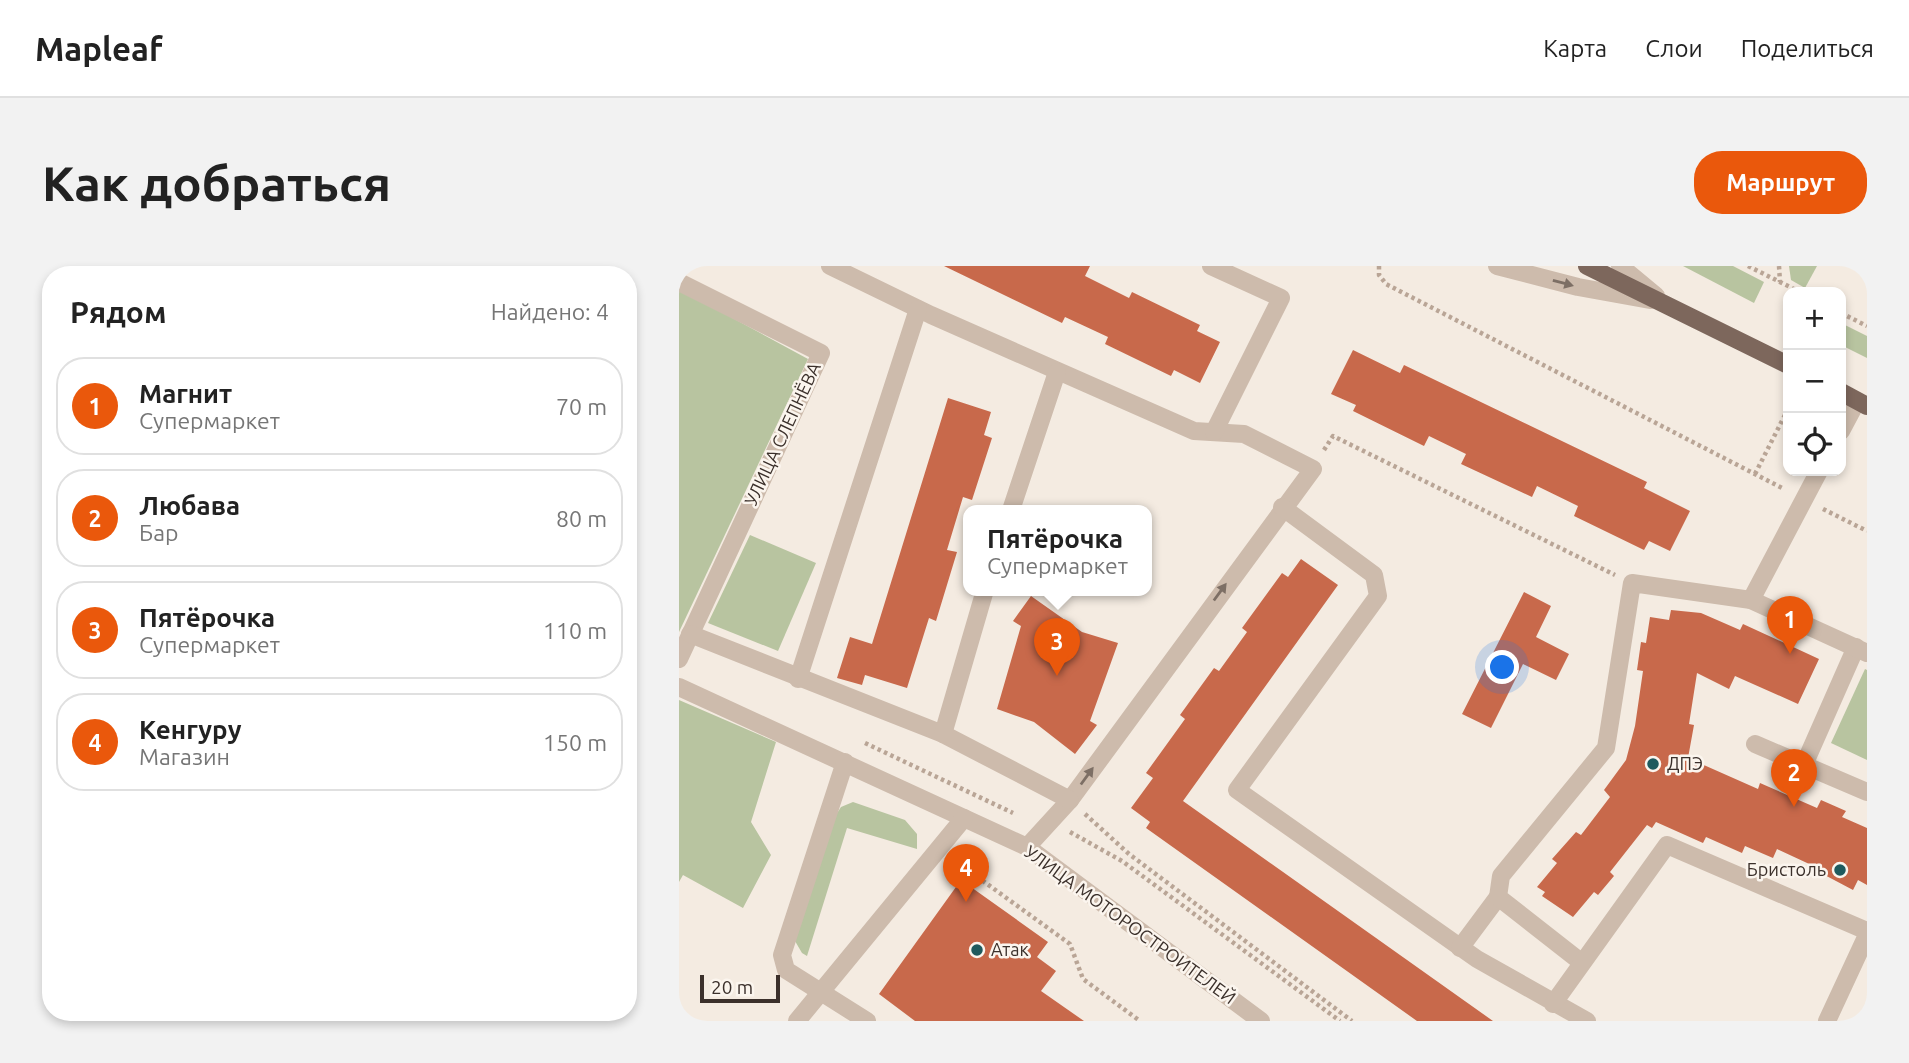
<!DOCTYPE html>
<html lang="ru">
<meta charset="utf-8">
<style>
:root{--surface:#fff;--page:#f2f2f2;--text:#222;--muted:#767676;--line:#e0e0e0;--accent:#ea580c}
body{margin:0;font-family:Ubuntu,sans-serif;background:var(--page);color:var(--text)}
.controls{position:absolute;right:21px;top:21px;display:grid;overflow:hidden;border-radius:14px;box-shadow:0 4px 10px #0003}
.controls button{width:63px;height:63px;display:grid;place-items:center;padding:0;border:0;border-bottom:2px solid var(--line);background:var(--surface);color:var(--text);font:35px sans-serif}
.scale{position:absolute;left:21px;bottom:18px;width:80px;box-sizing:border-box;padding-left:7px;border:4px solid #3b302b;border-top:0;font-size:19px;line-height:24px;white-space:nowrap;color:#3b302b;-webkit-text-stroke:5px #fbf5ee;paint-order:stroke}
.you{position:absolute;left:824px;top:402px;width:24px;height:24px;margin:-18px;border:5px solid #fff;border-radius:50%;background:#1a73e8;box-shadow:0 0 0 10px #1a73e833}
.badge{display:grid;place-items:center;width:46px;height:46px;border-radius:50%;background:var(--accent);color:#fff;font-size:23px;font-weight:700}
.pin{position:absolute;translate:-50% -58px;filter:drop-shadow(0 2px 4px #0008)}
.pin::after{content:'';position:absolute;top:37px;width:24px;height:21px;background:inherit;clip-path:polygon(0 0,100% 0,50% 100%)}
.popup{position:absolute;left:284px;top:239px;width:189px;height:91px;box-sizing:border-box;display:grid;place-content:center;border-radius:14px;background:var(--surface);filter:drop-shadow(0 2px 5px #0005);font-size:23px;white-space:nowrap;color:var(--muted)}
.popup b{font-size:26px;color:var(--text)}
.popup::after{content:'';position:absolute;left:50%;top:100%;margin-left:-14px;border:14px solid transparent;border-top-color:var(--surface)}
.list{margin:0;padding:0;list-style:none}
h2{display:flex;justify-content:space-between;align-items:center;height:91px;margin:0;padding:0 28px;font-size:30px}
h2 small{font-size:23px;font-weight:400;color:var(--muted)}
.list li{display:grid;grid-template-columns:46px 1fr auto;gap:21px;align-items:center;box-sizing:border-box;height:98px;margin:0 14px 14px;padding:0 14px;border:2px solid var(--line);border-radius:28px}
.list b{display:block;font-size:26px;white-space:nowrap}
.list p{margin:0;font-size:23px;white-space:nowrap;color:var(--muted)}
.list em{font-size:23px;font-style:normal;color:var(--muted)}
.icon{flex:none;width:38px;height:38px;fill:none;stroke:currentColor;stroke-width:2;stroke-linecap:round;stroke-linejoin:round}
.map{position:relative;flex:none;width:1188px;height:755px;overflow:hidden;border-radius:28px}
header{display:flex;align-items:center;gap:42px;box-sizing:border-box;height:98px;padding:0 35px;background:var(--surface);border-bottom:2px solid var(--line)}
header strong{font-size:33px}
nav{display:flex;gap:38px;margin-inline-start:auto;font-size:24px}
.intro{display:flex;align-items:center;justify-content:space-between;box-sizing:border-box;height:168px;padding:0 42px}
h1{margin:0;font-size:49px}
.button{padding:18px 32px;border-radius:28px;background:var(--accent);color:#fff;font-size:24px;font-weight:700}
main{display:flex;gap:42px;padding:0 42px}
aside{flex:1;background:var(--surface);border-radius:28px;box-shadow:0 4px 10px #0003}
.map>svg:first-child{display:block}
.green{fill:#b8c4a0}
.building{fill:#c8694b}
.lines{fill:none;stroke-linecap:round;stroke-linejoin:round}
.path{stroke:#b9a596;stroke-width:4.5;stroke-dasharray:3.5 3.5;stroke-linecap:butt}
.minor{stroke:#cdbbac;stroke-width:18}
.major{stroke:#7d675c;stroke-width:18}
.oneway{fill:#7d6f65}
.poi-dot{fill:#1f5a5e;stroke:#fbf5ee;stroke-width:2.5}
.labels{text-anchor:middle;stroke-width:5;stroke-linejoin:round;paint-order:stroke}
.street-label{font-size:18px;fill:#3b302b;stroke:#fbf5ee}
.poi-label{font-size:18px;fill:#3b302b;stroke:#fbf5ee;text-anchor:start}
</style>
<header>
<strong>Mapleaf</strong>
<nav><a>Карта</a><a>Слои</a><a>Поделиться</a></nav>
</header>
<div class="intro"><h1>Как добраться</h1><a class="button">Маршрут</a></div>
<main>
<aside>
<h2>Рядом<small>Найдено: 4</small></h2>
<ul class="list">
<li><span class="badge">1</span><div><b>Магнит</b><p>Супермаркет</p></div><em>70 m</em></li>
<li><span class="badge">2</span><div><b>Любава</b><p>Бар</p></div><em>80 m</em></li>
<li><span class="badge">3</span><div><b>Пятёрочка</b><p>Супермаркет</p></div><em>110 m</em></li>
<li><span class="badge">4</span><div><b>Кенгуру</b><p>Магазин</p></div><em>150 m</em></li>
</ul>
</aside>
<div class="map">
<svg width="1188" height="755" viewBox="0 0 1188 755">
<rect width="100%" height="100%" fill="#f4ebe1"/>
<g class="green">
<path d="M1004 0H1054L1085 16 1075 37Z"/>
<path d="M1110 0H1138L1126 22 1112 14Z"/>
<path d="M0 23 129 93 0 366Z"/>
<path d="M1164 58 1188 70V92L1162 79Z"/>
<path d="M71 269 137 297 99 385 29 357Z"/>
<path d="M1186 403 1188 404V494L1152 477Z"/>
<path d="M0 434 97 476 72 556 92 589 64 642 4 609 0 616Z"/>
<path d="M174 536 226 554 238 568V583L168 562 128 690 123 687 116 675 153 555 162 541Z"/>
</g>
<g class="building">
<path d="M265 0H411L406 10 450 32 453 26 521 59 518 65 541 76 521 117 495 104 492 110 426 78 429 71 386 51 383 57Z"/>
<path d="M674 84 721 107 725 99 968 216 965 222 1011 245 991 285 970 275 965 284 895 250 899 240 858 220 853 231 782 198 787 188 750 170 745 180 674 145 677 139 652 128Z"/>
<path d="M269 132 312 146 305 169 313 172 293 234 284 231 268 284 278 286 257 355 250 352 228 422 186 409 183 419 158 412 171 371 193 378Z"/>
<path d="M622 293 659 319 504 535 814 755H738L467 562 471 556 452 542 474 512 467 507 506 453 501 449 535 402 540 405 568 366 563 362 603 307 609 311Z"/>
<path d="M845 326 872 340 857 371 890 388 877 414 844 398 812 462 783 448Z"/>
<path d="M352 330 403 366 439 377 411 455 418 459 396 488 355 456 318 443 342 360 334 355Z"/>
<path d="M992 344 1022 347 1061 364 1064 358 1140 393 1119 438 1056 410 1050 423 1018 407 1010 458 1015 459 1009 492 1079 523 1081 517 1138 542 1142 534 1167 545 1163 551 1188 562V619L1179 614 1174 624 1140 606 1141 603 1098 583 1094 592 1066 580 1063 587 1027 571 1024 577 977 556 973 562 968 559 931 606 935 610 919 629 915 626 894 651 863 630 866 626 858 621 878 597 873 593 897 566 902 569 931 531 925 524 947 494 956 460 964 405 958 404 962 376 967 377 971 351 990 354Z"/>
<path d="M282 614 369 676 358 691 377 705 362 725 405 755H236L200 728Z"/>
</g>
<g class="lines">
<g class="path">
<path d="M700 0V9L707 18 1105 223"/>
<path d="M1069 0 1121 26"/>
<path d="M1100 0 1101 16"/>
<path d="M1162 47 1188 60"/>
<path d="M645 184 654 170 936 309"/>
<path d="M1076 208 1109 143"/>
<path d="M1144 243 1188 265"/>
<path d="M186 477 334 547"/>
<path d="M406 548 450 588 673 755"/>
<path d="M391 566 443 595 661 755"/>
<path d="M275 594 391 678 404 713 461 755"/>
</g>
<g class="minor">
<path d="M151 0 252 49 515 165 565 168 634 203 391 534 348 581"/>
<path d="M532 0 602 32 535 166"/>
<path d="M818 0 899 21 971 34"/>
<path d="M941 0 977 30"/>
<path d="M0 16 142 87 0 393"/>
<path d="M1162 165 1178 135"/>
<path d="M603 241 695 309 699 330 558 524 798 693 908 755"/>
<path d="M332 244 378 106"/>
<path d="M1072 334 1140 205"/>
<path d="M11 368 264 468 391 534"/>
<path d="M119 413 239 43"/>
<path d="M0 421 348 581 582 755"/>
<path d="M264 468 306 324"/>
<path d="M1076 478 1188 526"/>
<path d="M166 496 103 689 107 704 188 755"/>
<path d="M1125 499 1177 381"/>
<path d="M781 682 819 631"/>
<path d="M902 696 819 631 822 610 927 482 953 317 1072 334 1188 387"/>
<path d="M874 738 988 579 1188 665"/>
<path d="M118 755 285 552"/>
<path d="M1148 755 1188 669"/>
</g>
<g class="major">
<path d="M908 0 1109 99"/>
<path d="M1162 126 1188 140"/>
</g>
</g>
<defs><path id="oneway-solid" d="M-6-.8H1V-3.2L6.5 0L1 3.2V.8H-6Z" transform="scale(1.75)"/></defs>
<g class="oneway">
<use href="#oneway-solid" transform="translate(884 17) rotate(15)"/>
<use href="#oneway-solid" transform="translate(541 326) rotate(-54)"/>
<use href="#oneway-solid" transform="translate(408 510) rotate(-54)"/>
</g>
<g class="poi-dot">
<circle cx="974" cy="498" r="7"/>
<circle cx="1161" cy="604" r="7"/>
<circle cx="298" cy="684" r="7"/>
</g>
<g class="labels">
<g class="street-label">
<text transform="translate(104 168) rotate(-65)" y="6">УЛИЦА СЛЕПНЁВА</text>
<text transform="translate(451 659) rotate(36)" y="6">УЛИЦА МОТОРОСТРОИТЕЛЕЙ</text>
</g>
<g class="poi-label">
<text x="988" y="504">ДПЭ</text>
<text x="1147" y="610" text-anchor="end">Бристоль</text>
<text x="312" y="690">Атак</text>
</g>
</g>
</svg>
<div class="controls">
<button>+</button>
<button>−</button>
<button><svg class="icon" aria-label="locate" viewBox="0 0 24 24"><circle cx="12" cy="12" r="6"/><path d="M12 2v4M12 18v4M2 12h4M18 12h4"/></svg></button>
</div>
<div class="scale">20 m</div>
<div class="you"></div>
<div class="pin badge" style="left:1111px;top:388px">1</div>
<div class="pin badge" style="left:1115px;top:541px">2</div>
<div class="pin badge" style="left:378px;top:410px">3</div>
<div class="popup"><b>Пятёрочка</b>Супермаркет</div>
<div class="pin badge" style="left:287px;top:636px">4</div>
</div>
</main>
